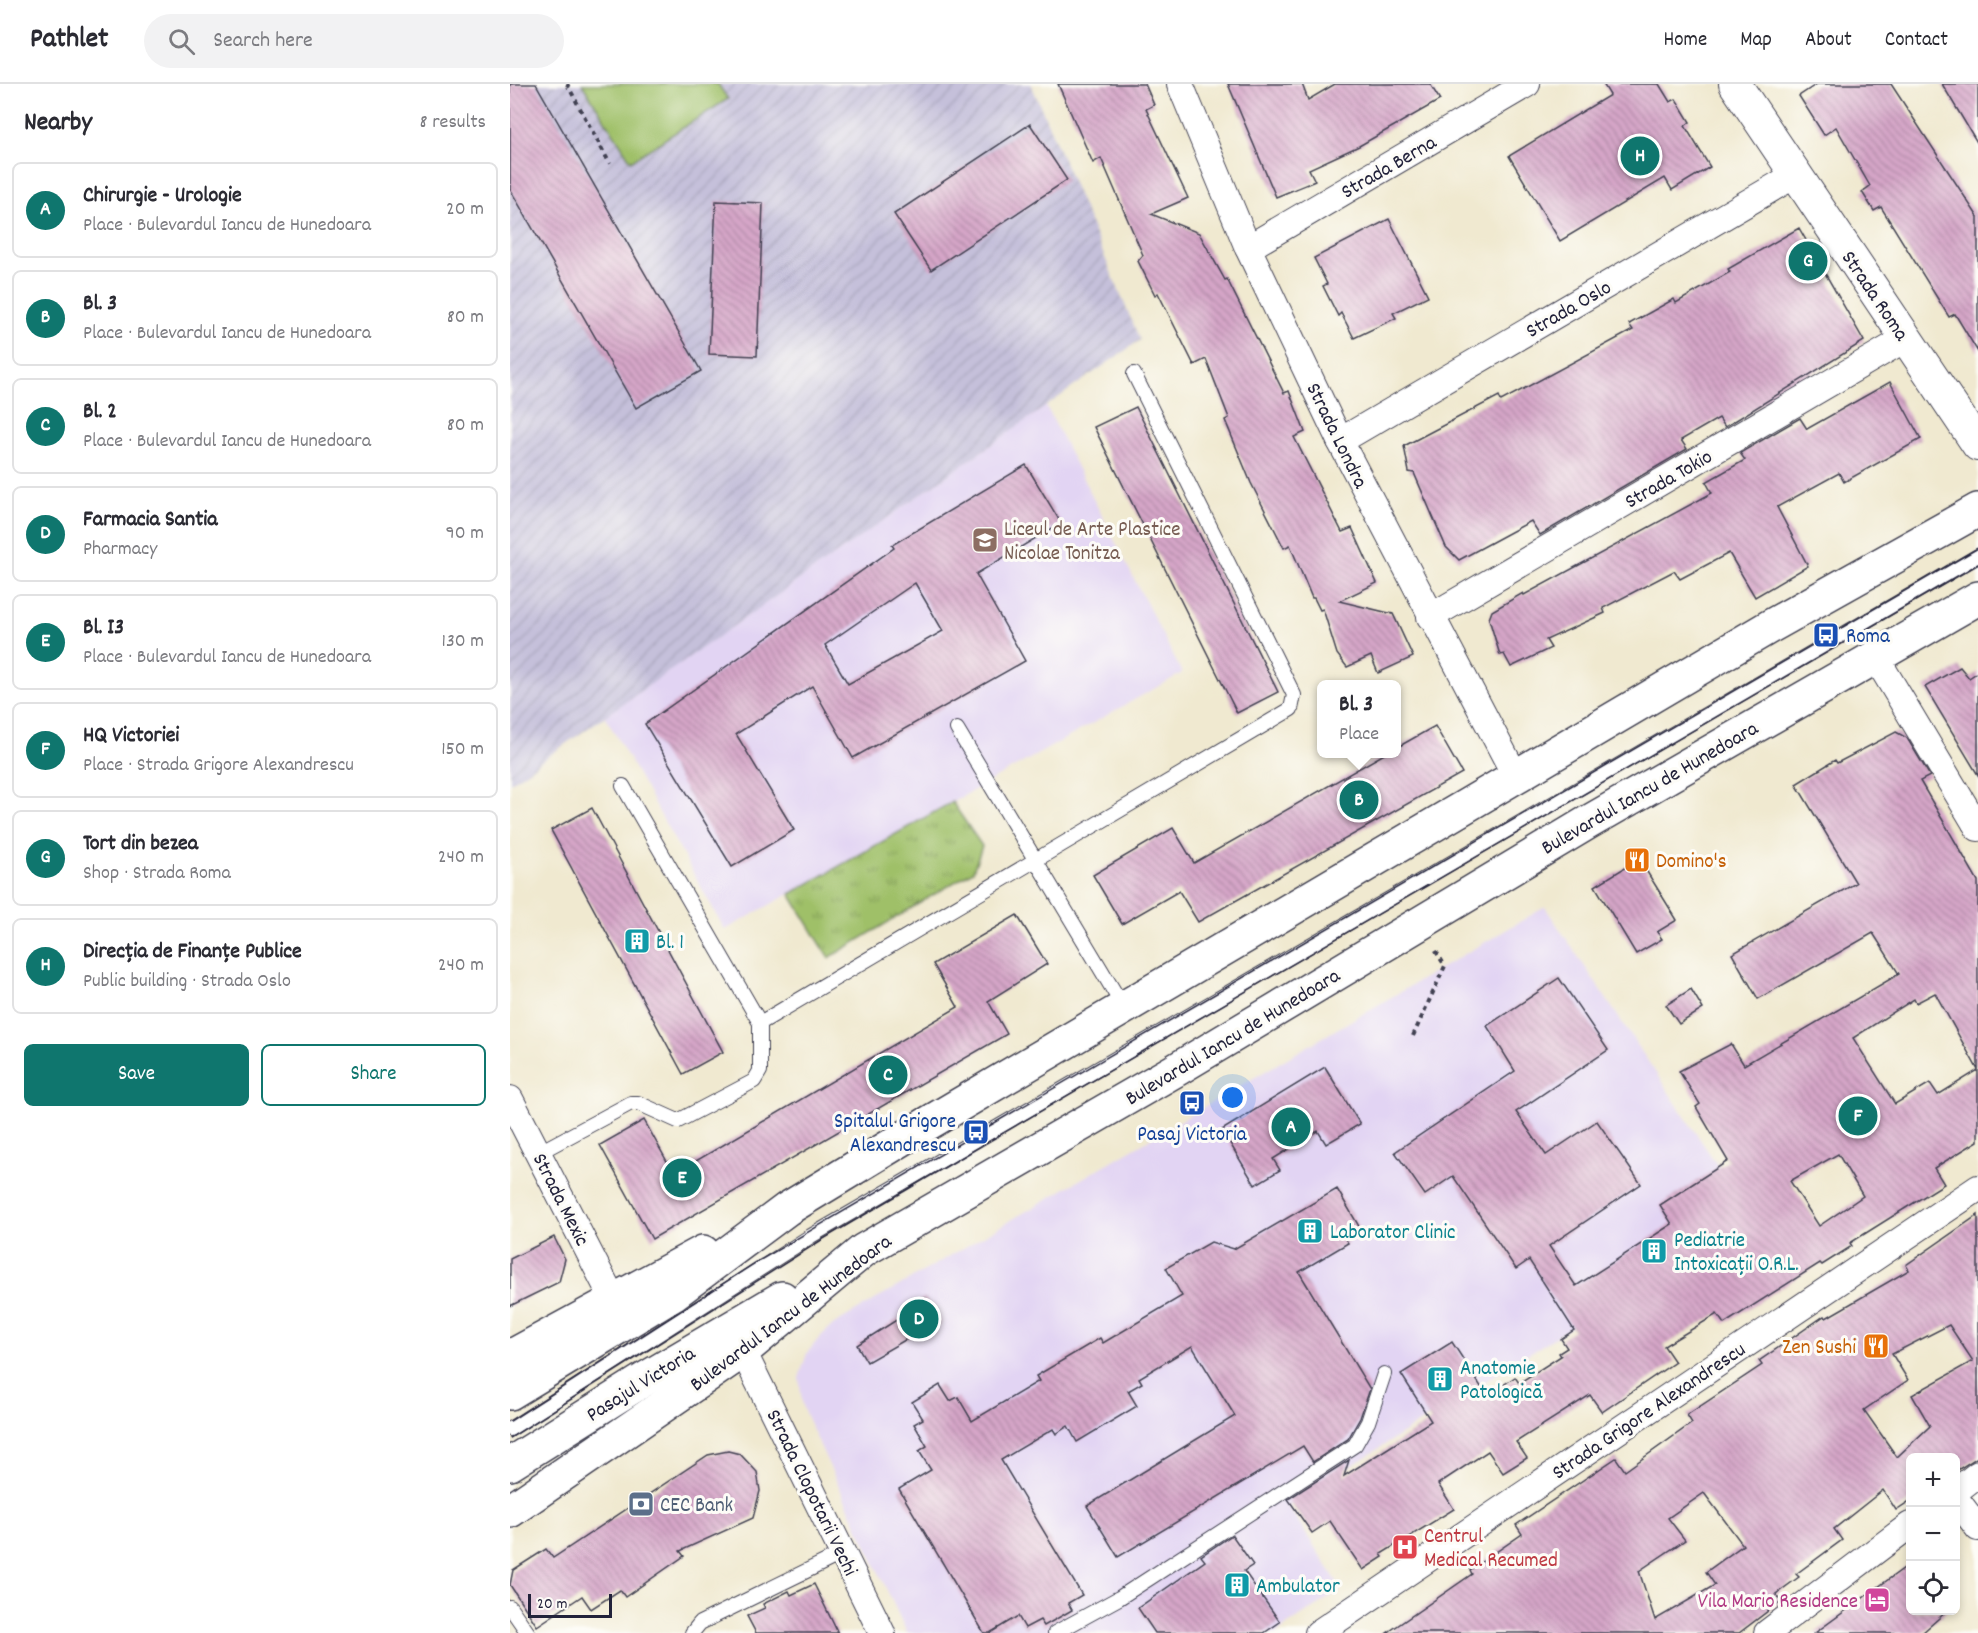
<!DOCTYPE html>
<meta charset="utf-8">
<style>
:root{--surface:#fff;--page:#f2f2f3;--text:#2b2b33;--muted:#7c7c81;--line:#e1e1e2;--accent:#0f766e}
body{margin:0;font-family:Dekko,sans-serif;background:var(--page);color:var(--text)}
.controls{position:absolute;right:18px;bottom:18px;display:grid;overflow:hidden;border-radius:9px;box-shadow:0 3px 9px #0003}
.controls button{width:54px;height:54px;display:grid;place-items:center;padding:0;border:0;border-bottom:2px solid var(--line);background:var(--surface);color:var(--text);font:30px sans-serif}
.scale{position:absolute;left:18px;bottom:15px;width:84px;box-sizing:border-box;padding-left:6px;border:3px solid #22223b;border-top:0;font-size:16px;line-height:21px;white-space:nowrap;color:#22223b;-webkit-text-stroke:4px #fdfcf7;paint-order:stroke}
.you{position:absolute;left:723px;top:1014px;width:21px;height:21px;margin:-15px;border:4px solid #fff;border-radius:50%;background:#1a73e8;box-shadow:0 0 0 9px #1a73e833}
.badge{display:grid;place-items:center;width:39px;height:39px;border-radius:50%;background:var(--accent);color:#fff;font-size:20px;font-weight:700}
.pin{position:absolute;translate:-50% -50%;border:3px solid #fff;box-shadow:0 2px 6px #0006}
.popup{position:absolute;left:807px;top:596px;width:84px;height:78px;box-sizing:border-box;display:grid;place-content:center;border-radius:9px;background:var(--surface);filter:drop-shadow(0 2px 4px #0005);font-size:20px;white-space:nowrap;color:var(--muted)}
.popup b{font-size:22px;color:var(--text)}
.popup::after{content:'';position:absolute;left:50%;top:100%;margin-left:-12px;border:12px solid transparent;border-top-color:var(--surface)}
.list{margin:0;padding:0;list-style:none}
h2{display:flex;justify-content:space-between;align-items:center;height:78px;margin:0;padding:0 24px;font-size:26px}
h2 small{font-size:20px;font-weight:400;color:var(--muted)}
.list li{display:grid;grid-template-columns:39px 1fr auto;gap:18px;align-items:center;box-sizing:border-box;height:96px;margin:0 12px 12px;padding:0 12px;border:2px solid var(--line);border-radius:9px}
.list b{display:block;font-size:22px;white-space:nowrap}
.list p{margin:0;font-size:20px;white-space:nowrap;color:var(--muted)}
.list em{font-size:20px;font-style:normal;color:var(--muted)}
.actions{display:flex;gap:12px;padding:18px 24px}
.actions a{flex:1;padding:14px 0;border:2px solid var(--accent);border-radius:9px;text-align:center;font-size:21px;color:var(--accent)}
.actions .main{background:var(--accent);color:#fff}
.icon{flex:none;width:33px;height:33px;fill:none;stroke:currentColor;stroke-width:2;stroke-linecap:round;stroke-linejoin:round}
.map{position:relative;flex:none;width:1468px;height:1549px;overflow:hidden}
header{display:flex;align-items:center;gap:36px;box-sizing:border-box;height:84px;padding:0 30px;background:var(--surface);border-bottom:2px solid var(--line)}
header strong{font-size:28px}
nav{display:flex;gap:33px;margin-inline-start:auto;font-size:21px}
.search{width:420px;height:54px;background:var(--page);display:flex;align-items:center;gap:15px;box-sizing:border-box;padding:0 21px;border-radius:33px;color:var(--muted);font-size:22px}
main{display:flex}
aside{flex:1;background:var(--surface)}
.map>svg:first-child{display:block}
.built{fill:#e2d4f3}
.industrial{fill:url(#industrial-furrows)}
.park{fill:url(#park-tufts);stroke:#607152;stroke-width:1.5}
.pitch{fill:#9fc068;stroke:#607152;stroke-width:1.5}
.building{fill:url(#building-back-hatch);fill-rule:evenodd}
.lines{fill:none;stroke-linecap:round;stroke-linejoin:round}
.service-casing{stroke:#414051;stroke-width:16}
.minor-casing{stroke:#414051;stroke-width:28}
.tertiary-casing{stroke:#414051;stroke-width:34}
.primary-casing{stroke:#414051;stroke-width:36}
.path{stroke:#414051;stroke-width:4;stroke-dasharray:4.5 4.5;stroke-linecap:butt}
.service{stroke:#fff;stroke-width:14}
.minor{stroke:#fff;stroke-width:26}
.tertiary{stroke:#fff;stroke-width:32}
.primary{stroke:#fff;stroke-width:33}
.tram{stroke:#22223b;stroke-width:1.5}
.labels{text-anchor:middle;stroke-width:6;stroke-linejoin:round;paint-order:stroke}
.street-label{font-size:21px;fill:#22223b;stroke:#fdfcf7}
.education-label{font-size:21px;fill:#785e54;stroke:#fdfcf7;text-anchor:start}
.transit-label{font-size:21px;fill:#164399;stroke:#fdfcf7;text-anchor:start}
.food-label{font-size:21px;fill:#c56008;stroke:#fdfcf7;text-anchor:start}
.culture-label{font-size:21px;fill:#0d838f;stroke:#fdfcf7;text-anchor:start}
.service-label{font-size:21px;fill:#4e5e75;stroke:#fdfcf7;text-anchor:start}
.health-label{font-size:21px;fill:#be3a42;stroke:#fdfcf7;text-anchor:start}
.hotel-label{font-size:21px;fill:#b23c85;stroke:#fdfcf7;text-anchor:end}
</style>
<header>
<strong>Pathlet</strong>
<div class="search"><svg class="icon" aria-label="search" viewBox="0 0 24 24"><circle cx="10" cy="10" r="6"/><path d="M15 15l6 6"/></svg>Search here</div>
<nav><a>Home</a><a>Map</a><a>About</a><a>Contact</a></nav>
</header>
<main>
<aside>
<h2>Nearby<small>8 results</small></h2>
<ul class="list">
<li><span class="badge">A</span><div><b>Chirurgie - Urologie</b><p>Place · Bulevardul Iancu de Hunedoara</p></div><em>20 m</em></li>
<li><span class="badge">B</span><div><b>Bl. 3</b><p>Place · Bulevardul Iancu de Hunedoara</p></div><em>80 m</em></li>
<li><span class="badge">C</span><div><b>Bl. 2</b><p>Place · Bulevardul Iancu de Hunedoara</p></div><em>80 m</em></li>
<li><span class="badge">D</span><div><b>Farmacia Santia</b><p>Pharmacy</p></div><em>90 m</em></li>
<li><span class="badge">E</span><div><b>Bl. I3</b><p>Place · Bulevardul Iancu de Hunedoara</p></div><em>130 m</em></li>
<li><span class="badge">F</span><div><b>HQ Victoriei</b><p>Place · Strada Grigore Alexandrescu</p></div><em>150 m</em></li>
<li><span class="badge">G</span><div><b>Tort din bezea</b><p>Shop · Strada Roma</p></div><em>240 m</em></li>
<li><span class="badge">H</span><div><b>Direcția de Finanțe Publice</b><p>Public building · Strada Oslo</p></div><em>240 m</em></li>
</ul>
<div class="actions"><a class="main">Save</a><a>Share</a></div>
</aside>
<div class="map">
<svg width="1468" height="1549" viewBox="0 0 1468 1549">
<defs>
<pattern id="industrial-furrows" width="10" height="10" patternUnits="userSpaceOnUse" patternTransform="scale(1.5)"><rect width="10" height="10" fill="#c5c0da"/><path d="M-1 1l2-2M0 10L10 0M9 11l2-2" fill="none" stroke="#a9a5bc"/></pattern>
<pattern id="park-tufts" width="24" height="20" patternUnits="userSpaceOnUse" patternTransform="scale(1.5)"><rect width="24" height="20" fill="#9fc068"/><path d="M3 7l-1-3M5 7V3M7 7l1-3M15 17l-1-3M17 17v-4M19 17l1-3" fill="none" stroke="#819c57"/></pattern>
<pattern id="building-back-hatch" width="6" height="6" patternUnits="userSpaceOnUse" patternTransform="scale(1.5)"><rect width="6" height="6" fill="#d6a6c8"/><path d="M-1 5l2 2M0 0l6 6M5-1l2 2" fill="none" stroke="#ad87a4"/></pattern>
</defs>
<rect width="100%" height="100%" fill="#fdfcf7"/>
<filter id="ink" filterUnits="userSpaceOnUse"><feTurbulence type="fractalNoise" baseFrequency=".0167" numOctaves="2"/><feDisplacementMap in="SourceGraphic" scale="12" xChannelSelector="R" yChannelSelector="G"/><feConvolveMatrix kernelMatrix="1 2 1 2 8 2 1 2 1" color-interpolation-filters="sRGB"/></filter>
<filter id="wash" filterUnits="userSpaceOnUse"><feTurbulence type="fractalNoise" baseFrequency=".008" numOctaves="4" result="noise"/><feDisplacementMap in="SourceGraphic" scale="24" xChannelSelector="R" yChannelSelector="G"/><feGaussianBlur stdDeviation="1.35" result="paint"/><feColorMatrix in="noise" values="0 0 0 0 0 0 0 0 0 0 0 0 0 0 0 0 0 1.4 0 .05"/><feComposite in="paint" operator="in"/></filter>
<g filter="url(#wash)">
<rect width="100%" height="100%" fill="#f0e9d0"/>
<g class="built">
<path d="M536 322 672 589 215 846 95 632Z"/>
<path d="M1035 823 1240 1130 778 1422 832 1505 766 1549H397L293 1325 289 1294 297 1269 310 1253 324 1240Z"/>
</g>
<path class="industrial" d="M0 0H521L630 256 0 699Z"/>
<path class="park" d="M442 718 472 762 463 787 319 874 280 810Z"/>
<path class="pitch" d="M72 0H208L218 15 121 77Z"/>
<g id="blocks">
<g class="building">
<path d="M0 0H26L191 287 126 324 0 105Z"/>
<path d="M548 0H635L644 21 636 25 678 114 641 130 689 149 715 196 717 195 774 309 779 307 795 348 784 353 832 448 842 444 867 499 829 517 883 530 903 573 868 589 861 572 837 583 827 570 813 525 810 526 804 514H802L780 461 774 464 741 399 715 336 719 334 696 275 684 281 648 209 645 211 628 177 633 171 591 74 583 79Z"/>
<path d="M718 0H792L798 16 825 0H920L930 16 849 62 799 85 805 97 766 113Z"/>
<path d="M1093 0H1149L1160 18 1166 15 1180 38 1175 42 1200 83 1162 106 1155 94 1050 157 999 72 1100 11Z"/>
<path d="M1307 0H1381L1468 133V268L1445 230 1439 233 1371 123 1364 127 1352 108 1360 102 1326 43 1314 51 1289 12Z"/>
<path d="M1432 0H1468V60Z"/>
<path d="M520 40 557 96 421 186 384 130Z"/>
<path d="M206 117 253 119 247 272 199 270Z"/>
<path d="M879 135 918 212 883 229 886 234 844 254 831 229 828 232 813 202 817 200 804 174Z"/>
<path d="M1289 144 1354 257 1215 343 1209 334 1171 356 1177 365 1030 451 1021 437 949 476 936 463 904 389 899 388 894 362 989 312 991 317 1123 246 1119 240 1164 215 1166 219 1220 188 1218 185Z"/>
<path d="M1380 298 1411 355 1334 398 1329 389 1267 423 1298 482 1245 513 1219 469 1170 495 1164 487 1093 524 1095 529 1036 556 1041 564 1001 583 994 570 990 571 979 535 982 527 1013 509 1014 511 1202 409 1196 398 1235 376 1230 369 1290 334 1297 345Z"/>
<path d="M626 323 768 608 727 629 584 343Z"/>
<path d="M516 381 551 439 466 490 515 577 343 674 302 602 226 650 284 746 222 783 135 640 384 464 382 461ZM405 499 433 547 338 600 315 561Z"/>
<path d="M1450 583 1459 594 1468 588V691L1415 603Z"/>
<path d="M925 642 952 689 688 838 669 807 612 840 583 791 663 744 684 779 876 669H886V664Z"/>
<path d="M1386 648 1397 654 1420 692 1410 697 1468 797V986L1425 909 1406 919 1404 915 1343 954 1385 1020 1420 999 1428 1011 1468 986V1057L1424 1084 1434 1100 1340 1159 1342 1162 1312 1181 1310 1179 1214 1240 1207 1230 1154 1262 1165 1278 1092 1328 1080 1311 1006 1358 1017 1374 993 1389 978 1367 928 1400 944 1425 871 1470 873 1473 853 1486 820 1437 802 1449 778 1415 839 1376 834 1392 921 1337 891 1290 942 1258 977 1312 1005 1293 1009 1299 1051 1272 1049 1269 1057 1264 1051 1255 1064 1246 1019 1176 1006 1185 943 1092 915 1111 885 1068 1005 987 977 942 1049 894 1098 966 1006 1028 1036 1071 1087 1037 1131 1100 1039 1162 1066 1202 1162 1140 1150 1121 1218 1077 1186 1023 1190 1020 1169 987 1221 960 1234 981 1389 890 1363 849 1248 915 1222 870 1346 799 1286 700 1325 676 1327 679ZM1328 1070 1353 1112 1309 1142 1280 1097Z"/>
<path d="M82 724 213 968 173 990 41 746Z"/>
<path d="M1129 775 1167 836 1147 848 1152 855 1126 870 1085 802Z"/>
<path d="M507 831 537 880 478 917 497 950 142 1155 90 1061 134 1036 164 1090 448 923 423 880Z"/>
<path d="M1181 905 1193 925 1169 940 1156 921Z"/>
<path d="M815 983 850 1040 816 1060 808 1047 763 1075 770 1086 745 1101 712 1046Z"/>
<path d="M827 1105 850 1144 834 1153 838 1159 789 1188 860 1305 850 1334 838 1355 803 1378 793 1362 608 1473 577 1422 725 1332 682 1262 629 1294 632 1299 618 1307 627 1322 567 1358 558 1342 546 1350 543 1345 491 1376 572 1511 558 1519 562 1526 534 1542 530 1536 515 1544 508 1532 480 1549H474L389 1405 421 1386 409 1367 417 1362 404 1340 413 1335 402 1318 430 1301 440 1317 448 1313 462 1337 529 1297 526 1292 590 1254 593 1259 672 1212 656 1184 701 1158 724 1165Z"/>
<path d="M1468 1131V1373L1446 1387V1374H1401V1416L1386 1426 1373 1406 1324 1445 1332 1456 1286 1490 1289 1493 1266 1510 1271 1517 1229 1549H877L962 1490 960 1486 1012 1450 1006 1441 1106 1374 1115 1387 1182 1339 1177 1331 1252 1281 1249 1277 1314 1232 1316 1234 1399 1186 1396 1181ZM1439 1241 1463 1277 1402 1311 1420 1342 1387 1373 1354 1326 1398 1296 1382 1270ZM1194 1409 1233 1461 1196 1488 1205 1501 1145 1536 1129 1487 1175 1456 1158 1434Z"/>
<path d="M44 1153 55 1175 49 1198 0 1222V1175Z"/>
<path d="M415 1214 431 1239 409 1253 407 1249 357 1278 347 1261 396 1230 394 1227Z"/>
<path d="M218 1367 230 1370 247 1388 250 1407 243 1434 170 1467 174 1472 115 1513 110 1506 81 1525 72 1512 27 1542 0 1501 3 1486 36 1465 43 1474 198 1371Z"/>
<path d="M722 1451 743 1481 734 1487 770 1538 754 1549H645L628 1524 695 1477 691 1472Z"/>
<path d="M1401 1479V1527H1437L1412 1549H1305Z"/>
<path d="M304 1500 328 1549H246L237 1532 255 1524 253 1520 279 1507 281 1511Z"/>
</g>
</g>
</g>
<g filter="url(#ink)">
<use href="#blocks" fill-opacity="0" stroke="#414051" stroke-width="1.5"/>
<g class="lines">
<defs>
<g id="service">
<path d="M447 645 614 924"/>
<path d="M113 702 250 939 781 625 784 611 624 290"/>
<path d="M28 1069 121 1019H128L168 1037 244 997 250 987V939"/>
<path d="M0 1345 301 1152 1468 472"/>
<path d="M0 1523 18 1549"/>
<path d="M182 1549 190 1539 333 1469"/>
<path d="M545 1549 609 1514 845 1361 858 1338 874 1290"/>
</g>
<g id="minor">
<path d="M670 0 738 164 830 357 1006 693"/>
<path d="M738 164 1017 0"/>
<path d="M830 357 1285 91"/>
<path d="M920 533 1395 255"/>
<path d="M1365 572 1468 744"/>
<path d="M0 1015 103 1215"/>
<path d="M233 1267 372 1549"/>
<path d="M1446 1407 1468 1390"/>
<path d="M1446 1415 1468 1444"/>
<path d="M808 1549 1468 1104"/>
<path d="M1257 1549 1400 1441"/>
</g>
<path id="tertiary" d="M1225 0 1468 361"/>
<g id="primary">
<path d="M0 1273 193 1168"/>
<path d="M0 1309 163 1210 277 1125 417 1040 1259 543 1468 426"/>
<path d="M0 1380 135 1295 272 1214"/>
<path d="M0 1427 233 1267 354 1166 664 987 1077 739 1468 514"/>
</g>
</defs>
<use href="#service" class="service-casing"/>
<use href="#minor" class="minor-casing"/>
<use href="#tertiary" class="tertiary-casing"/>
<use href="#primary" class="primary-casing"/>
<g class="path">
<path d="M57 0 100 80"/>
<path d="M903 952 935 882 924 864"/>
</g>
<use href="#service" class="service"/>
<use href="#minor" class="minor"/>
<use href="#tertiary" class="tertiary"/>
<use href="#primary" class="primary"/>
<g class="tram">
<path d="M0 1337 245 1179 1468 464"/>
<path d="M0 1354 310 1157 454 1072 1468 480"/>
</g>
</g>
</g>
<defs>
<symbol id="school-square" viewBox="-11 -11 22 22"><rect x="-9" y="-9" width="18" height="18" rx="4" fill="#8d6e63" stroke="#fdfcf7"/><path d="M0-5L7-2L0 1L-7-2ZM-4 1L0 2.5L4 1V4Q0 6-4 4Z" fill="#fff"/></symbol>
<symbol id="bus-square" viewBox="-11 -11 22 22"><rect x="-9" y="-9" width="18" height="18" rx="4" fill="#1a4fb4" stroke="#fdfcf7"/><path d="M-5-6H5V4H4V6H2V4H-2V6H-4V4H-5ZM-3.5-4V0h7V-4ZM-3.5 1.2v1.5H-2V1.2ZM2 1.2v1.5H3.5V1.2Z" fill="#fff"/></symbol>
<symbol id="restaurant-square" viewBox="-11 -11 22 22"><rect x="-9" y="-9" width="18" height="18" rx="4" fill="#e8710a" stroke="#fdfcf7"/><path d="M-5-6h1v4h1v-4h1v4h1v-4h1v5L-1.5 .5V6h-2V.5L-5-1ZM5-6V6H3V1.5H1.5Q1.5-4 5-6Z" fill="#fff"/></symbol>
<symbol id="building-square" viewBox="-11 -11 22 22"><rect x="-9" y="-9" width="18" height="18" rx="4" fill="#0f9aa8" stroke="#fdfcf7"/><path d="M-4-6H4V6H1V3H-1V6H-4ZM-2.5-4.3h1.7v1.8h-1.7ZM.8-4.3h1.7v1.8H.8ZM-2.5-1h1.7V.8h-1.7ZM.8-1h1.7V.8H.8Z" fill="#fff"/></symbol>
<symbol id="bank-square" viewBox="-11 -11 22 22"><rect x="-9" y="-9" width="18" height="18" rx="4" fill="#5c6f8a" stroke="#fdfcf7"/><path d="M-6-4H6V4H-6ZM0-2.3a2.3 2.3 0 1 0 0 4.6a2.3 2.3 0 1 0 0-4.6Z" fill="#fff"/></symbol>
<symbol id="hospital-square" viewBox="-11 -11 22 22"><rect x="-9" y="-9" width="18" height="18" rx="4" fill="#e0444e" stroke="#fdfcf7"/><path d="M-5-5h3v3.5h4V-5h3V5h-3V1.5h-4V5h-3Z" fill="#fff"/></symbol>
<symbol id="hotel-square" viewBox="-11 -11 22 22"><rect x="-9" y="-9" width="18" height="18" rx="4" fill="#d1479c" stroke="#fdfcf7"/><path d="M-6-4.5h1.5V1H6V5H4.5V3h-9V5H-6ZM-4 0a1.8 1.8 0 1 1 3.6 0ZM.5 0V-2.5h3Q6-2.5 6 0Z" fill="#fff"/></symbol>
</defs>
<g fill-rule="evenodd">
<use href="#school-square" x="460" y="441" width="30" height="30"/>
<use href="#bus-square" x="1301" y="536" width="30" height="30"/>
<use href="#restaurant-square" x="1112" y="761" width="30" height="30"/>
<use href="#building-square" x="112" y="842" width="30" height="30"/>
<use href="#bus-square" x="667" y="1004" width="30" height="30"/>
<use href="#bus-square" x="451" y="1033" width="30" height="30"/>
<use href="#building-square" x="785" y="1132" width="30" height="30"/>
<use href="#building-square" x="1129" y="1152" width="30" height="30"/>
<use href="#restaurant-square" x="1351" y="1247" width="30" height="30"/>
<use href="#building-square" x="915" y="1280" width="30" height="30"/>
<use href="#bank-square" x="116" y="1405" width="30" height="30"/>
<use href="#hospital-square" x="880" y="1448" width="30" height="30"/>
<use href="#building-square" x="712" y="1486" width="30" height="30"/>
<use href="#hotel-square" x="1352" y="1501" width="30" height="30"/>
</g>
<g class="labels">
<g class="street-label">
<text transform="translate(878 82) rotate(-30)" y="7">Strada Berna</text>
<text transform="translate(1366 211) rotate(56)" y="7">Strada Roma</text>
<text transform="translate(1058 224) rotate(-30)" y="7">Strada Oslo</text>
<text transform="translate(828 351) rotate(64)" y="7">Strada Londra</text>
<text transform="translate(1158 394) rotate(-30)" y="7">Strada Tokio</text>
<text transform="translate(1139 703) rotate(-30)" y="7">Bulevardul Iancu de Hunedoara</text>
<text transform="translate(722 952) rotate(-31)" y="7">Bulevardul Iancu de Hunedoara</text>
<text transform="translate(52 1115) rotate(63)" y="7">Strada Mexic</text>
<text transform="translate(280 1228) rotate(-37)" y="7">Bulevardul Iancu de Hunedoara</text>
<text transform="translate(130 1299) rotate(-32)" y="7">Pasajul Victoria</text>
<text transform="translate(1138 1326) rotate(-34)" y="7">Strada Grigore Alexandrescu</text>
<text transform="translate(303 1408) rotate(64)" y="7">Strada Clopotarii Vechi</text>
</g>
<g class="education-label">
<text x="494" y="451">Liceul de Arte Plastice<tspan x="494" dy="24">Nicolae Tonitza</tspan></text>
</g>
<g class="transit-label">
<text x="1336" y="558">Roma</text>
<text x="446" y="1043" text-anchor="end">Spitalul Grigore<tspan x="446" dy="24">Alexandrescu</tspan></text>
<text x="682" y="1056" text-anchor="middle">Pasaj Victoria</text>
</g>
<g class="food-label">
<text x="1146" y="783">Domino's</text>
<text x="1346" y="1269" text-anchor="end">Zen Sushi</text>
</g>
<g class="culture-label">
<text x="146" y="864">Bl. 1</text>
<text x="820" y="1154">Laborator Clinic</text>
<text x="1164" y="1162">Pediatrie<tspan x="1164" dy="24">Intoxicații O.R.L.</tspan></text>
<text x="950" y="1290">Anatomie<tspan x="950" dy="24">Patologică</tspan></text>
<text x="746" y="1508">Ambulator</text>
</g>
<g class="service-label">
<text x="150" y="1427">CEC Bank</text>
</g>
<g class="health-label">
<text x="914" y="1458">Centrul<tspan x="914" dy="24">Medical Recumed</tspan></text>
</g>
<g class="hotel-label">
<text x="1348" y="1523">Vila Mario Residence</text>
</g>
</g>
</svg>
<div class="controls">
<button>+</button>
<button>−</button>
<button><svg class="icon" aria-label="locate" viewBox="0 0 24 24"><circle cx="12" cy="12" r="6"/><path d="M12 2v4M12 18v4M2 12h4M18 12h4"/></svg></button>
</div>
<div class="scale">20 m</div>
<div class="you"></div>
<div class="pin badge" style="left:781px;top:1043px">A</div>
<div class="pin badge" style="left:849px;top:716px">B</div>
<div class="popup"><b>Bl. 3</b>Place</div>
<div class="pin badge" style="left:378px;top:991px">C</div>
<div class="pin badge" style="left:409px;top:1235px">D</div>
<div class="pin badge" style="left:172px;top:1094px">E</div>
<div class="pin badge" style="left:1348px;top:1032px">F</div>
<div class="pin badge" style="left:1298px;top:177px">G</div>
<div class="pin badge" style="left:1130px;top:72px">H</div>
</div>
</main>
